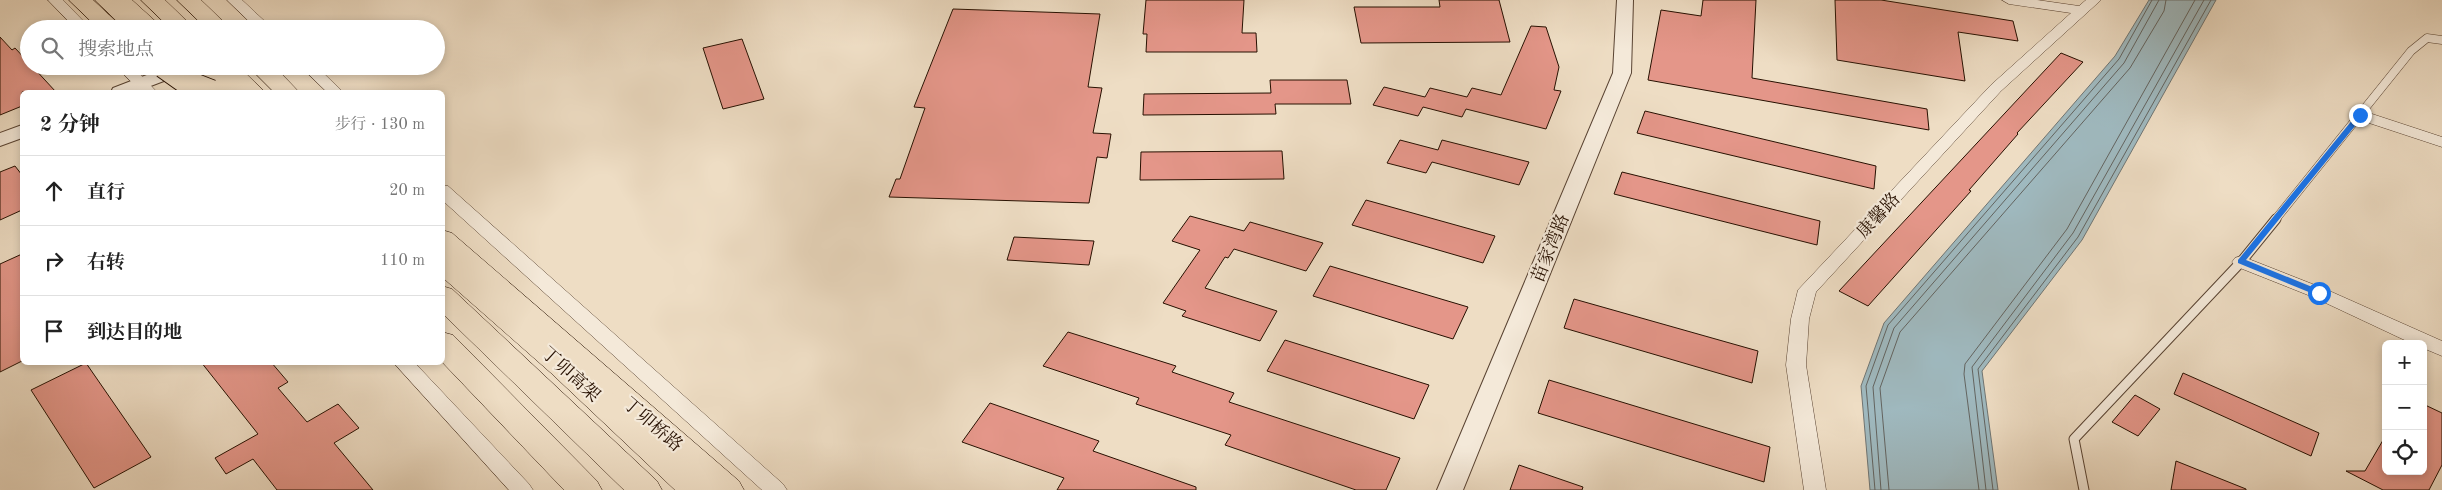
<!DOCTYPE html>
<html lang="zh">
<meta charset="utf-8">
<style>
:root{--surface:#fff;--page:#f6f6f6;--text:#222;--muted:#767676;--line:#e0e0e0}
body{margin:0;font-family:"Old Standard TT","Noto Serif SC",serif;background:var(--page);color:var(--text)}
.controls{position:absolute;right:15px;bottom:15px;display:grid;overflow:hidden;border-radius:8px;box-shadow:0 2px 8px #0003}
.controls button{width:45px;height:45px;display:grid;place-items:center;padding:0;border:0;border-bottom:1px solid var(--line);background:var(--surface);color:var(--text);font:25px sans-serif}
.stop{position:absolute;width:15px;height:15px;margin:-11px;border:4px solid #1a73e8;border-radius:50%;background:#fff}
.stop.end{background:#1a73e8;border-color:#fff;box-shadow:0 1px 5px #0008}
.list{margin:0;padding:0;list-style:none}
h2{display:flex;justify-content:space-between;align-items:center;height:65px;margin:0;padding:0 20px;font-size:21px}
h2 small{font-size:16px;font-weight:400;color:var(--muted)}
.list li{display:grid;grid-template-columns:32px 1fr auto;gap:15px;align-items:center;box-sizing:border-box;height:70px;padding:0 20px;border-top:1px solid var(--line)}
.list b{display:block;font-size:19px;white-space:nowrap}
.list em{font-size:16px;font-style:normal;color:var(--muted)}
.icon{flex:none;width:28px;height:28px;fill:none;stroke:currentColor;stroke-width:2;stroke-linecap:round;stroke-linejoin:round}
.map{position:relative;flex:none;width:2442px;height:490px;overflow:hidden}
.search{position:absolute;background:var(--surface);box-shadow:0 2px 8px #0003;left:20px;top:20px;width:425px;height:55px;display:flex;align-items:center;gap:12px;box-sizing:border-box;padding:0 18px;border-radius:28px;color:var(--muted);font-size:19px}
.panel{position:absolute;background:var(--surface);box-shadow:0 2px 8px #0003;left:20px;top:90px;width:425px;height:275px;border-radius:8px}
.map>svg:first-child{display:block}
.water{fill:#9fb9bf;stroke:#6f7573}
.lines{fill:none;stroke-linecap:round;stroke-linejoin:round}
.shore{stroke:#636460;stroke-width:1}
.building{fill:#e49689;stroke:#271001}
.service-far1-casing{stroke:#594332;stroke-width:9}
.service-casing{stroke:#594332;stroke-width:11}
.minor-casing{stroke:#594332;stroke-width:1}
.tertiary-casing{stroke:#594332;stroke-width:2}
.primary-casing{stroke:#271001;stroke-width:1}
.trunk-casing{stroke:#271001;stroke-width:1}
.service-far1{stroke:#f4e9d9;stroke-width:8}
.service{stroke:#f4e9d9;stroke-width:9}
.minor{fill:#f4e9d9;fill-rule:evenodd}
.tertiary{fill:#f4e9d9;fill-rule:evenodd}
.primary{fill:#eeddc4;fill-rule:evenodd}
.trunk{fill:#eeddc4;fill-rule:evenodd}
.trunk-bridge-casing{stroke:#271001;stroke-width:26;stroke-linecap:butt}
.trunk-bridge{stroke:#eeddc4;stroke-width:24}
.route{fill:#1a73e8}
.labels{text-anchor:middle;stroke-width:4.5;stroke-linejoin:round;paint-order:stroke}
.street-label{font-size:18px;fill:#271001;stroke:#f4e9d9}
</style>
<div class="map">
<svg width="2442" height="490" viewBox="0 0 2442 490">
<rect width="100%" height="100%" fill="#eeddc4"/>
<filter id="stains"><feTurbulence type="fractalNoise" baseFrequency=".004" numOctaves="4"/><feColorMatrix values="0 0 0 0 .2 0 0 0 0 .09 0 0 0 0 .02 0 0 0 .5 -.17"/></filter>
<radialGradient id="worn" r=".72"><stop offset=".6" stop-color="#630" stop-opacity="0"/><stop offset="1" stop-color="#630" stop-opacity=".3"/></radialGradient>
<path class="water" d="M2149 0H2216L2082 240 1982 371 1998 490H1870L1861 386 1884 323 2115 56Z"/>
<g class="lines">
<g class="shore">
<path d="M1875 490 1866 386 1888 325 2119 59 2152 0"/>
<path d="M1881 490 1873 387 1894 328 2124 63 2159 0"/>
<path d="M1889 490 1880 388 1900 332 2130 68 2164 11 2166 0"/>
<path d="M1979 490 1964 374 1965 364 2067 229 2195 0"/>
<path d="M1986 490 1972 367 2073 233 2204 0"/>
<path d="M1993 490 1978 369 2078 237 2211 0"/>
</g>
</g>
<g class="building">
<path d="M1146 0H1244L1242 33H1256L1257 52H1146L1147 34H1143Z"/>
<path d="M1439 0H1499L1510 42 1361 43 1354 7H1440Z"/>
<path d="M1703 0H1756L1752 78 1927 109 1929 130 1648 80 1661 10 1701 16Z"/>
<path d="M1835 0H1881L2013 21 2018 41 1958 32 1965 81 1837 60Z"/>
<path d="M953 9 1100 14 1088 87 1102 88 1093 133 1111 134 1107 158 1097 157 1089 203 889 197 896 179H900L925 108 914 107Z"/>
<path d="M1531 26 1546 27 1559 67 1554 90 1561 91 1546 129 1466 109 1462 117 1423 107 1418 116 1373 105 1384 87 1425 97 1430 88 1467 97 1472 88 1501 95Z"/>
<path d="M0 37 12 50 15 48 29 63V66H32L56 92H22V106L0 115Z"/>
<path d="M742 39 764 99 723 109 703 48Z"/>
<path d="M2061 53 2083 62 2017 133 2018 134 1969 190 1971 191 1868 306 1839 291Z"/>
<path d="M1270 80H1347L1351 104H1275L1276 114 1143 115 1144 94 1271 93Z"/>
<path d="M1645 111 1876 166 1874 189 1637 133Z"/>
<path d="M1400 140 1438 150 1442 140 1529 162 1519 185 1432 162 1426 173 1387 163Z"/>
<path d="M1282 151 1284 179 1140 180 1141 152Z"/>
<path d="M15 166 22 175V210L0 220V172Z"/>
<path d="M1622 172 1820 221 1817 245 1614 194Z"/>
<path d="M1366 200 1495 236 1483 263 1352 225Z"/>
<path d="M1190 216 1244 231 1250 222 1323 243 1306 271 1234 249 1228 258 1225 257 1205 288 1277 311 1260 341 1182 316 1186 311 1163 303 1200 250 1172 241Z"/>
<path d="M1014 237 1094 241 1089 265 1007 260Z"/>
<path d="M22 254V361L0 372V264Z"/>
<path d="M1330 266 1468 307 1453 339 1313 296Z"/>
<path d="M1574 299 1758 351 1752 383 1564 328Z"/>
<path d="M1068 332 1176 366 1172 372 1234 393 1229 402 1400 458 1386 490H1356L1225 445 1231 435 1136 404 1139 398 1043 366Z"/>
<path d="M1285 340 1429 385 1414 419 1267 371Z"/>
<path d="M201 362H271L288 382 278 388 307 422 338 404 359 428 334 443 373 490H277L253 459 226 474 215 458 258 434Z"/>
<path d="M86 363 151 457 94 488 31 390Z"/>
<path d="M2183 373 2319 433 2311 456 2174 394Z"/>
<path d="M1549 380 1770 447 1764 482 1538 413Z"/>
<path d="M2135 395 2160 409 2138 436 2112 422Z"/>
<path d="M990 403 1099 441 1093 451 1196 487V490H1057L1064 478 962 442Z"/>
<path d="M2423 404 2442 413V465L2429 490H2383L2346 471H2365L2386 435V471H2423Z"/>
<path d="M2176 461 2246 489V490H2171Z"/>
<path d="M1519 465 1583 487 1582 490H1510Z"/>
</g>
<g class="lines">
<defs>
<path id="service-far1" d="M2275 220 2411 51 2427 38 2442 40"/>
<path id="service" d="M2084 490 2074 439 2241 262 2276 219"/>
<g id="minor">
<path d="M48 0H63L91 29H76Z"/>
<path d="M227 0H242L273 29H257Z"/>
<path d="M2002 0H2037L2079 6 2086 0H2101L2001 91 1816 292 1809 319 1806 365 1826 490H1804L1786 365 1791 319 1798 290 1991 85 2071 13 2009 4Z"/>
<path d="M116 66H132L157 92H141Z"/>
<path d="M300 66H316L343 92H327Z"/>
<path d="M2360 110 2442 137V147L2354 118 2352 115 2354 112Z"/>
<path d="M442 185 448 186 783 484 787 490H762L442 200Z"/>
<path d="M2241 256 2325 289 2442 341V356L2423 348V344H2413L2313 297 2235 266 2232 262 2235 258Z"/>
<path d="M393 362H414L529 484 533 490H509Z"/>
</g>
<g id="tertiary">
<path d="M1617 0H1633L1631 73 1463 490H1437L1613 73Z"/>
<path d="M170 66 193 67 190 71 135 92H111L113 88Z"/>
<path d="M22 125V138L0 146V133Z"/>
</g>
<g id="primary">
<path d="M95 0H119L149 29H125Z"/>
<path d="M177 0H201L231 29H207Z"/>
<path d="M248 66H274L299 92H274Z"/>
<path d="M442 230 452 233 739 481 744 490H705L442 255Z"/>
<path d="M442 332 453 335 597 481 602 490H564L442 362Z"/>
</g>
<g id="trunk">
<path d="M69 0H93L124 29H99Z"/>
<path d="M108 0H132L164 29H139Z"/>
<path d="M141 0H165L195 29H171Z"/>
<path d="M185 66 214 68 212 66H238L265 92H214Z"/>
<path d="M442 252 452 254 573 357 709 481 714 490H675L551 373 442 277Z"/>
<path d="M442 286 452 289 657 481 662 490H624L442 313Z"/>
</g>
</defs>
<use href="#service-far1" class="service-far1-casing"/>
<use href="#service" class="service-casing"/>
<use href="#minor" class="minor-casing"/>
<use href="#tertiary" class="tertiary-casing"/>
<use href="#primary" class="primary-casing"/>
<use href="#trunk" class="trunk-casing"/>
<use href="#service-far1" class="service-far1"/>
<use href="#service" class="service"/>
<use href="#minor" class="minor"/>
<use href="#tertiary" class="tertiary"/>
<use href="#primary" class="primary"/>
<use href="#trunk" class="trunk"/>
<defs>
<path id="trunk-bridge" d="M164 66 188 83 211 92"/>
</defs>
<use href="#trunk-bridge" class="trunk-bridge-casing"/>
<use href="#trunk-bridge" class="trunk-bridge"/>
</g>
<path class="route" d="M2358 113 2364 115 2246 260 2322 291V295H2316L2238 263V260Z"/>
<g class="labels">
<g class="street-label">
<text transform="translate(1878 215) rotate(-47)" y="6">康馨路</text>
<text transform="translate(1550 248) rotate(-68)" y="6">苗家湾路</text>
<text transform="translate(571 374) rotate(42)" y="6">丁卯高架</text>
<text transform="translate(653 424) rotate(41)" y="6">丁卯桥路</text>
</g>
</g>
<rect width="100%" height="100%" filter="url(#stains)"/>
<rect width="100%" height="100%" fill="url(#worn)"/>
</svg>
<div class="controls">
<button>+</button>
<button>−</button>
<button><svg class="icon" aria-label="locate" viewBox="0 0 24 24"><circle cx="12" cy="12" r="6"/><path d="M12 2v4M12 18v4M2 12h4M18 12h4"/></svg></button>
</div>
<div class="stop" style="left:2319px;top:293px"></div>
<div class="stop end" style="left:2360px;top:115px"></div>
<div class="search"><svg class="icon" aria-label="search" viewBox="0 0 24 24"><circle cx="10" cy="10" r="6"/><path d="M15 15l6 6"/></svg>搜索地点</div>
<section class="panel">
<h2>2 分钟<small>步行 · 130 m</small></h2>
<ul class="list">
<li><svg class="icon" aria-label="ahead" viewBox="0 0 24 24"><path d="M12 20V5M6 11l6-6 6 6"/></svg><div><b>直行</b></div><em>20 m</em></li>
<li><svg class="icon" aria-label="right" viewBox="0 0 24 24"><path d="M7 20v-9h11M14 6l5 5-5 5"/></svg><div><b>右转</b></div><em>110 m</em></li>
<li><svg class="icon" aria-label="arrive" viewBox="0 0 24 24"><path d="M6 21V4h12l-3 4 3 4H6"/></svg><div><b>到达目的地</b></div></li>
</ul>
</section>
</div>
